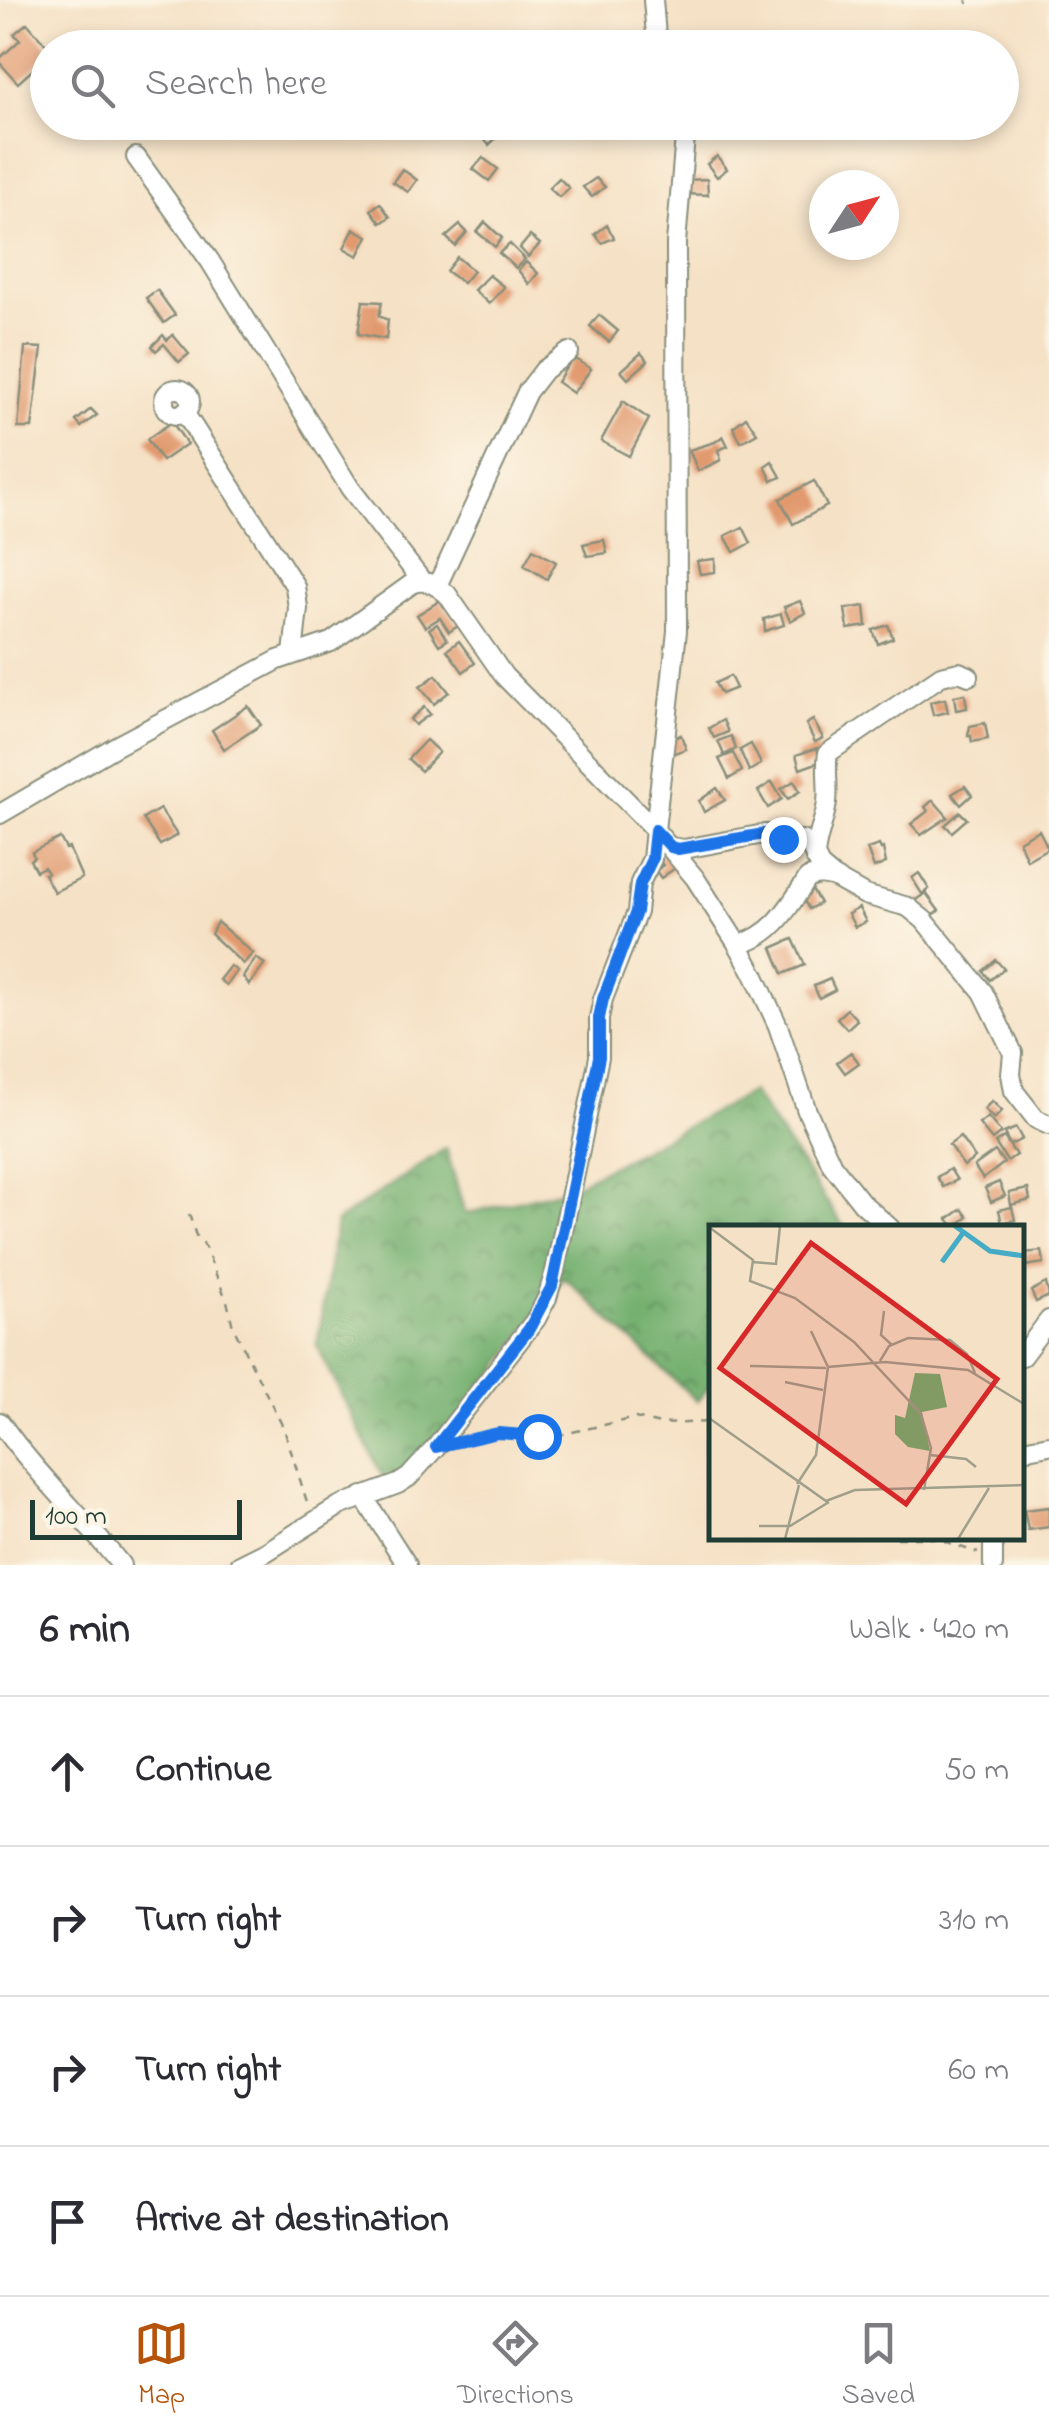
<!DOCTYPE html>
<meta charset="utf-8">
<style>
:root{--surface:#fff;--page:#f2f2f3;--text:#2b2b33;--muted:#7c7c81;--line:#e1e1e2;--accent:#b45309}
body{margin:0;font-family:"Indie Flower",sans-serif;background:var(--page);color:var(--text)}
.compass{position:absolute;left:809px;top:170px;width:90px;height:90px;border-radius:50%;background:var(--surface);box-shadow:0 5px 15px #0003;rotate:54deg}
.scale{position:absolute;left:30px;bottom:25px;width:212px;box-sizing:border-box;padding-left:10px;border:5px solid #1f3d34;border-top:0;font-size:28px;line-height:35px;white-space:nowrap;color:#1f3d34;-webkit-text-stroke:8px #fcf5e5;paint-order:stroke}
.stop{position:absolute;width:30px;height:30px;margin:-22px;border:8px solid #1a73e8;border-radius:50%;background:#fff}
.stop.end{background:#1a73e8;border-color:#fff;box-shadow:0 2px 10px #0008}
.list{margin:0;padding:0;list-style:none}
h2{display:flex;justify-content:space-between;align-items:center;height:130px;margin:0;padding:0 40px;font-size:42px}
h2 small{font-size:32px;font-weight:400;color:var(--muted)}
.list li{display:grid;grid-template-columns:65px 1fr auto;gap:30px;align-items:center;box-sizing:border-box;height:150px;padding:0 40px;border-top:2px solid var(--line)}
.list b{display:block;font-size:38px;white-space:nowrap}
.list em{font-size:32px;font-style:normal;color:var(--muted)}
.icon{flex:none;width:55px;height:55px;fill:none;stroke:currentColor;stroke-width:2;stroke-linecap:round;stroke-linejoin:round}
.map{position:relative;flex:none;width:1049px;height:1565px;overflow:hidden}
.search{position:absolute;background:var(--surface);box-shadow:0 5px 15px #0003;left:30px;right:30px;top:30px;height:110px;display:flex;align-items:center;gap:25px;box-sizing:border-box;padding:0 35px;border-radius:55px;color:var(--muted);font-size:38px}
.sheet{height:730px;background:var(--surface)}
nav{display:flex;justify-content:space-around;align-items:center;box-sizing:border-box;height:140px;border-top:2px solid var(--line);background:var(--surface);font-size:28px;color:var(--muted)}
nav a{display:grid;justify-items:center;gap:5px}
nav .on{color:var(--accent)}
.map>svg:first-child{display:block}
.forest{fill:url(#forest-crowns);stroke:#4a7652;stroke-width:2.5}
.building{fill:#e1996d}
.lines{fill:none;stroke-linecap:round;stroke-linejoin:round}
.minor-casing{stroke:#8a8f7c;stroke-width:22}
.path{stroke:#8a8f7c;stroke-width:2.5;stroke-dasharray:8 8;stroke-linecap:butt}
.minor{stroke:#fff;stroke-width:18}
.route{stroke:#1a73e8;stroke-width:12}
.inset-river{fill:none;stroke:#46acc5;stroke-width:5}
.inset-road{fill:none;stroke:#9f9f8b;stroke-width:2.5}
.view{fill:#d62828;fill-opacity:0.15;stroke:#d62828;stroke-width:5}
.inset-edge{fill:none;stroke:#1f3d34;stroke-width:5}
</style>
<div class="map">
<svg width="1049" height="1565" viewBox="0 0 1049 1565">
<defs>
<pattern id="forest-crowns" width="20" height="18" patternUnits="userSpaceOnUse" patternTransform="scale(2.5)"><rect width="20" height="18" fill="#74b06f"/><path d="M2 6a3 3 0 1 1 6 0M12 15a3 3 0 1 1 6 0" fill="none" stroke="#5f905c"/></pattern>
</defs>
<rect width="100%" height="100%" fill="#fcf5e5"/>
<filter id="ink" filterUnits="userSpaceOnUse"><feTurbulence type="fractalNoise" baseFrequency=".01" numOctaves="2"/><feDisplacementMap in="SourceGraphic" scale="20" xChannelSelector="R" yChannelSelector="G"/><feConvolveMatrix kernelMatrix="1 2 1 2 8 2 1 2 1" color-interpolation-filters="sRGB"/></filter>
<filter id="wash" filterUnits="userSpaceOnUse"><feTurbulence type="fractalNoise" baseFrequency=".0048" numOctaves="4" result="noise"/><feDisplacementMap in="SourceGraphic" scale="40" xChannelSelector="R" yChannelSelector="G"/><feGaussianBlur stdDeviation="2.25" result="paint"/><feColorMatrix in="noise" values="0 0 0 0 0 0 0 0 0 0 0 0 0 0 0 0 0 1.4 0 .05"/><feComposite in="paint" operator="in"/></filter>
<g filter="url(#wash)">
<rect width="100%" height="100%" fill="#f5e1c5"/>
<path class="forest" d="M752 1092 844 1227 712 1228 711 1384 697 1401 564 1277 452 1432 387 1485 317 1346 336 1222 446 1148 465 1214 567 1189Z"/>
<g id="blocks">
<g class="building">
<path d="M27 23 48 47V68L46 69 40 63 18 83 0 63V58L20 40 14 34Z"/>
<path d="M595 34 598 48H578L576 42Z"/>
<path d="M493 123 503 131 489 145 481 136Z"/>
<path d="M717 156 727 169 717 177 707 164Z"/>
<path d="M483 158 498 169 489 181 473 169Z"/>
<path d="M402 169 417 180 408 192 393 182Z"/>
<path d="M559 178 569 188 559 197 549 188Z"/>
<path d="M596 178 605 187 592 197 583 187Z"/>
<path d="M707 179 708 195 685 194 687 180Z"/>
<path d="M380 203 390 217 381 223 371 210Z"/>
<path d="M485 222 502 238 495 247 477 232Z"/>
<path d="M460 225 467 232 455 246 446 237Z"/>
<path d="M607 225 614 238 602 243 595 234Z"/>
<path d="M354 229 368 236 358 256 344 248Z"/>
<path d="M530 236 540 244 528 257 520 248Z"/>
<path d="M510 244 525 259 516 268 499 253Z"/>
<path d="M457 257 473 271 463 283 446 271Z"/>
<path d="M526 262 538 273 529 284 518 270Z"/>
<path d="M489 275 504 287 489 304 474 290Z"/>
<path d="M157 290 175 315 164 323 146 298Z"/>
<path d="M363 301 382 302 379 316 388 320 386 339 358 334Z"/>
<path d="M599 315 618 331 609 342 590 326Z"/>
<path d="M163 335 167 340 173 335 189 354 179 362 164 344 156 351 152 346Z"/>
<path d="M25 347 42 348 32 428H18Z"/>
<path d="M641 353 648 361 628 379 621 371Z"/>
<path d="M573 357 591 369 573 393 557 382Z"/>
<path d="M623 401 649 419 629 456 601 441Z"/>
<path d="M91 409 97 415 81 427 76 421Z"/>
<path d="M746 417 757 433 741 442 733 427Z"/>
<path d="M172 422 187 444 162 461 147 439Z"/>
<path d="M723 436 728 446 718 450 721 460 698 471 689 450 715 442Z"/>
<path d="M772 461 781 477 772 481 765 466Z"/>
<path d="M814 481 827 506 793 524 780 499Z"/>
<path d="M743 527 751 543 734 552 725 536Z"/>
<path d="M604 540 607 553 587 556 583 544Z"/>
<path d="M533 549 556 562 547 579 524 565Z"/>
<path d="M715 559V572L700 574 697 561Z"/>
<path d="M441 600 458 626 449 632 440 618 425 627 417 615Z"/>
<path d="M800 601 805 613 790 621 784 607Z"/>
<path d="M865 606 867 626 848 629 845 609Z"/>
<path d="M781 614 784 625 765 631 764 619Z"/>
<path d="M437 624 447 640 439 645 429 629Z"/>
<path d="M888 625 893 638 878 644 873 630Z"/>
<path d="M459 641 475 663 463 672 447 650Z"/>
<path d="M436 675 449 692 434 704 420 687Z"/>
<path d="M730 676 736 688 721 694 715 683Z"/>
<path d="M965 694 967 708 956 710 954 696Z"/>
<path d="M945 699 948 712 933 715 930 702Z"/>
<path d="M248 706 261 725 224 749 212 730Z"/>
<path d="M424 707 430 714 415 725 410 719Z"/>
<path d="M723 720 728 732 714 738 709 728Z"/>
<path d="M813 720 823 738 815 742 806 724Z"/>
<path d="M985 723 988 739 972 742 971 736H968L970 726Z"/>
<path d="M681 735 686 749 669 755V740Z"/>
<path d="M731 736 736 749 724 755 718 741Z"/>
<path d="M426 740 439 752 421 771 408 759Z"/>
<path d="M751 744 761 764 749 771 740 750Z"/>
<path d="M817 748 822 761 800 769 796 755Z"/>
<path d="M733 753 742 771 729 779 719 759Z"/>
<path d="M794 781 800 791 788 799 781 789Z"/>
<path d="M772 782 782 799 768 808 758 791Z"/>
<path d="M965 786 972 795 961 805 952 794Z"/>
<path d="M717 788 725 800 704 812 699 801Z"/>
<path d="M933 800 948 817 921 835 911 824 928 811 925 807Z"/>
<path d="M160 809 177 835 160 845 143 819Z"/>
<path d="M960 812 967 819 952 832 945 825Z"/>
<path d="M1039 830 1048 848 1027 860 1019 841Z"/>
<path d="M60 838 66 849 69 848 82 878 54 892 44 874 48 873 44 867 36 871 30 860 34 857 32 852Z"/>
<path d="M879 845 881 849 883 848 886 863 874 868 867 849Z"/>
<path d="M665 851 678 866 661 878 656 871 663 865 657 858Z"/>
<path d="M919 873 929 889 922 894 912 878Z"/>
<path d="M812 890 820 903 809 909 801 896Z"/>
<path d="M926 893 939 911 927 919 914 901Z"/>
<path d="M859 908 866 922 855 927 848 914Z"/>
<path d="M217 922 253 953 243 964 211 934Z"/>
<path d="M793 939 805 965 783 974 772 948Z"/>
<path d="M256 958 265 964 249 985 243 977Z"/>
<path d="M996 960 1004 969 990 980 983 971Z"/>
<path d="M230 966 237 971 226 985 219 980Z"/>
<path d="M830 979 835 990 819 998 814 986Z"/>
<path d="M847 1009 857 1020 847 1029 837 1018Z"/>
<path d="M851 1052 859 1063 845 1073 837 1062Z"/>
<path d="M992 1101 1002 1111 994 1119 984 1109Z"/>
<path d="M988 1117 1001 1133 992 1140 979 1124Z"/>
<path d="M1016 1128 1022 1139 1010 1145 1004 1133Z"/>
<path d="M960 1137 975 1158 964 1166 949 1145Z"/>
<path d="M1004 1137 1016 1155 1007 1161 995 1143Z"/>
<path d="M995 1151 1004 1163 983 1179 974 1166Z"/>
<path d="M950 1169 957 1180 943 1187 937 1177Z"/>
<path d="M999 1182 1005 1196 991 1202 985 1188Z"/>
<path d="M1028 1189 1030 1200 1011 1205 1009 1193Z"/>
<path d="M1012 1207 1015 1220 1002 1223 999 1210Z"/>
<path d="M962 1209 968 1217 955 1227 948 1219Z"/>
<path d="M1042 1251 1044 1263 1025 1266 1023 1253Z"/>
<path d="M1046 1283 1049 1296 1036 1302 1031 1291Z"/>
<path d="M1049 1507V1527L1028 1530 1024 1510Z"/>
</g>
</g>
</g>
<g filter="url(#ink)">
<use href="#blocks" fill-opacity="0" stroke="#8a8f7c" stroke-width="2.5"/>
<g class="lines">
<defs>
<g id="minor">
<path d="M653 0 657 48"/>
<path d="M136 157 210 261 350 488 422 581"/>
<circle cx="177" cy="402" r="13"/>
<path d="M184 412 295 586 298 608 293 654"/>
<path d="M437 586 527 392 544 370 569 352"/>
<path d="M0 814 116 746 278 660 331 642 413 583C427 579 436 585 447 594L504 676 655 830 695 878 738 945 754 974 778 1026 807 1111 832 1165 862 1203 890 1228"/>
<path d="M671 847 684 849 764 834C781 834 783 842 802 840L810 846 820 866 833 877 865 895 908 907 924 920 983 992 1013 1053 1011 1074 1014 1091 1036 1119 1049 1125"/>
<path d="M815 858C815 839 825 821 827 802 829 786 825 769 828 753L941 676 959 672 969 676"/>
<path d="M738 945C774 935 789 907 808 878L820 875 832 877"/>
<path d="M1022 1356 1049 1320"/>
<path d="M0 1422C36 1474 82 1516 121 1565"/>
<path d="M1022 1450 1049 1445"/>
<path d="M363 1496 407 1565"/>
<path d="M993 1538V1565"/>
<path d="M240 1565 266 1552 339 1506 398 1484 409 1477 436 1447 536 1319 547 1298 555 1271 599 1057V1018L603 999 637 912 640 883 652 859 655 830 677 631 676 243 685 136 682 122"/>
</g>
</defs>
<use href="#minor" class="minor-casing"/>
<g class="path">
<path d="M966 0 968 4"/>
<path d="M189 1214 196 1236 203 1243 227 1301 233 1327 284 1429 308 1505"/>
<path d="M462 1442 498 1433 554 1436 635 1418 660 1424 712 1422"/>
<path d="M897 1538H935L978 1553"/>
</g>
<use href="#minor" class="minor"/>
</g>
</g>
<g class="lines" filter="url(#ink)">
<path class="route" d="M538 1436 498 1433 436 1447 529 1329 552 1286 599 1057V1018L603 999 636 912 640 884 652 859 655 830 671 847 678 849 764 834H776L783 839"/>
</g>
<g transform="translate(709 1225)">
<rect width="315" height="315" fill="#f5e1c5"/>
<path d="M206 148 231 149 238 182 213 187 221 226 199 222 186 209V190L196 193Z" fill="#74b06f"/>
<path class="inset-river" d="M246 1 281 26 315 31M233 37 254 8"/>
<path class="inset-road" d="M0 2 44 35 41 56 86 73 145 117 212 189 222 223 215 265M44 37 67 39 71 1M175 86 172 110 183 120M102 106 119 142M171 136 180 121 199 113 241 115 258 129 266 148M41 141 117 143M76 157 114 165M0 193 117 276 146 265 315 260M221 230 257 234 267 242M88 259 107 230 119 142 176 137 259 145 315 179M50 301H81L120 277M76 314 90 260M249 314 280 263"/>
<path class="view" d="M102 18 288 154 197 279 11 143Z"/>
<rect width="315" height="315" class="inset-edge"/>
</g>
</svg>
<svg class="compass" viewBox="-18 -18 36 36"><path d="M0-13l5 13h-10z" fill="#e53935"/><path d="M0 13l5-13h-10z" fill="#7c7c81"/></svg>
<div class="scale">100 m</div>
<div class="stop" style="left:538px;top:1436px"></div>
<div class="stop end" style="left:783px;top:839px"></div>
<div class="search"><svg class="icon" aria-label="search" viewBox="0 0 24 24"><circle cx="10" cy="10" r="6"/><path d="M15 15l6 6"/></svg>Search here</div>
</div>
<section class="sheet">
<h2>6 min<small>Walk · 420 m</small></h2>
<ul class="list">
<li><svg class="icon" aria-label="ahead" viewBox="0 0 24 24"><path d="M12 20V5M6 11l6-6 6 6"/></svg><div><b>Continue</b></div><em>50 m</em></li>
<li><svg class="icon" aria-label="right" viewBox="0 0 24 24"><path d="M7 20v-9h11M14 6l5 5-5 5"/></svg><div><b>Turn right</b></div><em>310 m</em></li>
<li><svg class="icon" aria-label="right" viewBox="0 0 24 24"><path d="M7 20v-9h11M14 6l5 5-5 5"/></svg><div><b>Turn right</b></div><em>60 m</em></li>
<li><svg class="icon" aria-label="arrive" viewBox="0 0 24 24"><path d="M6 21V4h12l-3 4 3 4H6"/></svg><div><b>Arrive at destination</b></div></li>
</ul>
</section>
<nav>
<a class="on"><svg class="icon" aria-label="map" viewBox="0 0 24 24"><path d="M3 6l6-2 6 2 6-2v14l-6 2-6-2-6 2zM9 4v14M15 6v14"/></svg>Map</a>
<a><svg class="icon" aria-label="directions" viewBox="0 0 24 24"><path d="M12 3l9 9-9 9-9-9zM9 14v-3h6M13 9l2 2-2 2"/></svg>Directions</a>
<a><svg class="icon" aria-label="saved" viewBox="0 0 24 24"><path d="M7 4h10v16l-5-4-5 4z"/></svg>Saved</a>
</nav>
